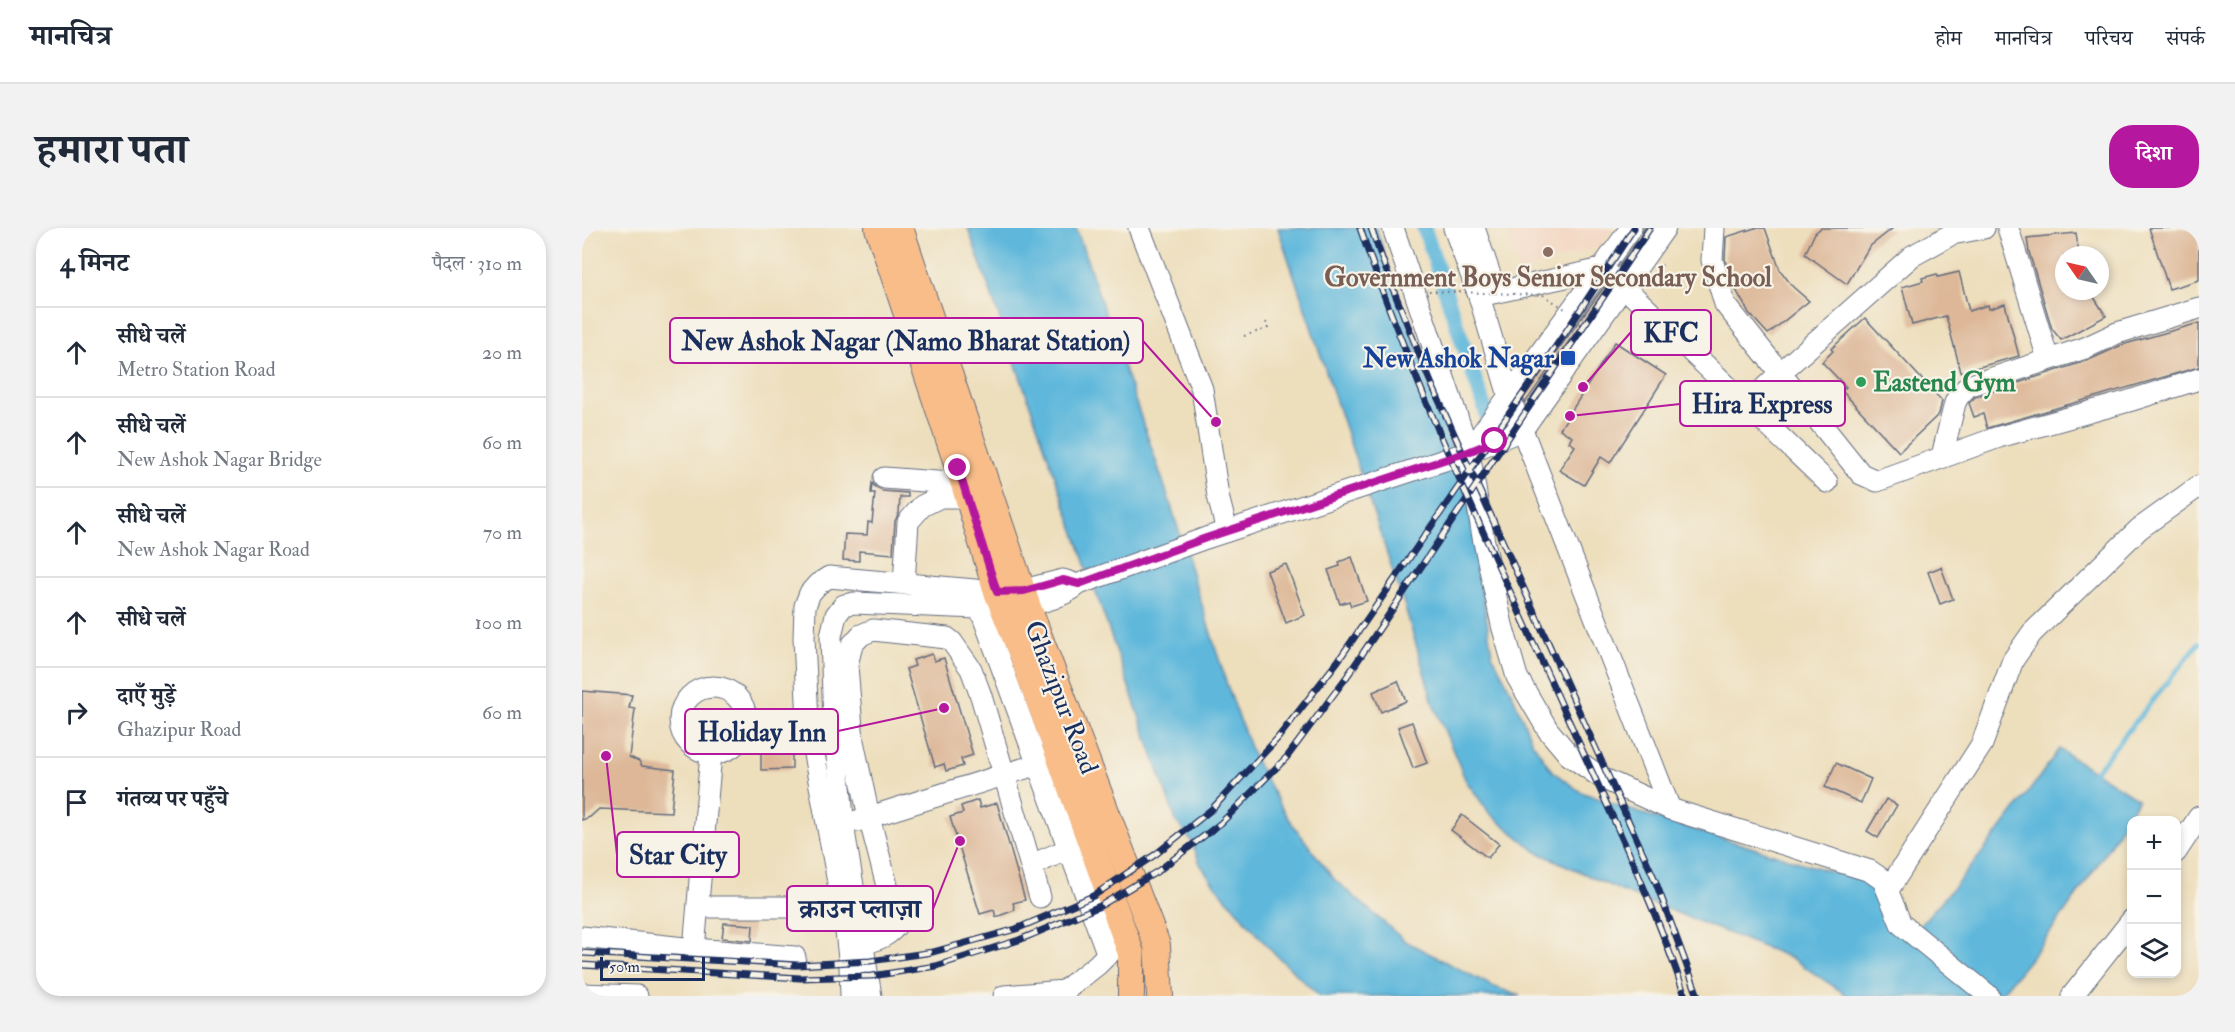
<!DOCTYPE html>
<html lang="hi">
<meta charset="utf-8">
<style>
:root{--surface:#fff;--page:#f2f2f3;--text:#1f2937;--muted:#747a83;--line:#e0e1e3;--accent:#b5179e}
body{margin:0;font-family:"IM FELL Double Pica","Noto Serif Devanagari",serif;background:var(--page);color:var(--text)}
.controls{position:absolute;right:18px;bottom:18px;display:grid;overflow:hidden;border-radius:12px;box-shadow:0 3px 9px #0003}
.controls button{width:54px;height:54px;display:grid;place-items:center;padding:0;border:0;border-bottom:2px solid var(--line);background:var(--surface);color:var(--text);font:30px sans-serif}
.compass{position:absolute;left:1473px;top:18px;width:54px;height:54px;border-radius:50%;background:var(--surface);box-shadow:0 3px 9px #0003;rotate:304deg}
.scale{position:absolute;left:18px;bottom:15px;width:105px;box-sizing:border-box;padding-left:6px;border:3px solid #1b2f5e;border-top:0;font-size:16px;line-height:21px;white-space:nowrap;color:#1b2f5e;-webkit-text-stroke:4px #f7f3e8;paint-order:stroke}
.stop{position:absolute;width:18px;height:18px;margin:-14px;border:4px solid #b5179e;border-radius:50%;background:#fff}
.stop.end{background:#b5179e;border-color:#fff;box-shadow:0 2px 6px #0008}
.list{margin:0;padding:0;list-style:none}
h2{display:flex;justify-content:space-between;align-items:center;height:78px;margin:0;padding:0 24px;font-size:26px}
h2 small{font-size:20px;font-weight:400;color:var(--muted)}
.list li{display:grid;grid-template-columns:39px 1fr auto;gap:18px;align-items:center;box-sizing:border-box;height:90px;padding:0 24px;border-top:2px solid var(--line)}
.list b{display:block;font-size:22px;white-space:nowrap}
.list p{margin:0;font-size:20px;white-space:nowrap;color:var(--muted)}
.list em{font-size:20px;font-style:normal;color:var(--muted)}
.icon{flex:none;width:33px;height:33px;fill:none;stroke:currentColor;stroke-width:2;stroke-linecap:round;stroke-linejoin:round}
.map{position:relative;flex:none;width:1617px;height:768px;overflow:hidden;border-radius:24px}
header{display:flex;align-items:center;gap:36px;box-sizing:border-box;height:84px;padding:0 30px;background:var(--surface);border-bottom:2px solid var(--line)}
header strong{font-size:28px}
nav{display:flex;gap:33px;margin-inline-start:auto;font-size:21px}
.intro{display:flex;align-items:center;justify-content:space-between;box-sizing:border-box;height:144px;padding:0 36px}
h1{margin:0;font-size:42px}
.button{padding:15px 27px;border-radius:24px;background:var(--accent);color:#fff;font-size:21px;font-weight:700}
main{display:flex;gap:36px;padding:0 36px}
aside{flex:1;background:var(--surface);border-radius:24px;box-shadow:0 3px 9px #0003}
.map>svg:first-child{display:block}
.built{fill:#f3d4bf}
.water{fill:#5eb8db;stroke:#3c749c;stroke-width:1.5}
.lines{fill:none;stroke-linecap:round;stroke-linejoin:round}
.stream{stroke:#5eb8db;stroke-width:4.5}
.canal{stroke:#5eb8db;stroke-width:15}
.building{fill:#ddb797}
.minor-casing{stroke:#646c7f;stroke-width:23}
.major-casing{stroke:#646c7f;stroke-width:28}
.path{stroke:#646c7f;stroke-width:2;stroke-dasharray:1.5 4.5;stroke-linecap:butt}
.minor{stroke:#fff;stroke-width:21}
.major{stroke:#f8bd89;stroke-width:26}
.rail-casing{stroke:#1b2f5e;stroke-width:7}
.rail{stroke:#f7f3e8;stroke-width:4.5;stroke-dasharray:14;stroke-linecap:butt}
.path-bridge{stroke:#646c7f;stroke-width:2;stroke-dasharray:1.5 4.5;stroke-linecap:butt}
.route{stroke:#b5179e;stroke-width:8}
.education-dot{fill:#8d6e63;stroke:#f7f3e8;stroke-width:2}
.transit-dot{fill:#1a4fb4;stroke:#f7f3e8;stroke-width:2}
.leisure-dot{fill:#2e9e5b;stroke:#f7f3e8;stroke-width:2}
.labels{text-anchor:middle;stroke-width:4.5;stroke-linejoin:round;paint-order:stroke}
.education-label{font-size:26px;font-weight:bold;fill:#785e54;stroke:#f7f3e8}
.transit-label{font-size:26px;font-weight:bold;fill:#164399;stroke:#f7f3e8;text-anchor:end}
.leisure-label{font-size:26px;font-weight:bold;fill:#27864d;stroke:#f7f3e8;text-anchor:start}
.street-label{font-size:26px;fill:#1b2f5e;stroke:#f7f3e8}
.leader{fill:none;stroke:#b5179e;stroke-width:2}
.callout-dot{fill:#b5179e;stroke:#f7f3e8;stroke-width:2}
.callout{fill:#f7f3e8;stroke:#b5179e;stroke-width:2}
.callout-label{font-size:27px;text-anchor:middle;font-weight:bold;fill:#1b2f5e}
</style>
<header>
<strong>मानचित्र</strong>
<nav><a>होम</a><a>मानचित्र</a><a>परिचय</a><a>संपर्क</a></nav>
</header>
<div class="intro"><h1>हमारा पता</h1><a class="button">दिशा</a></div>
<main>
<aside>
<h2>4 मिनट<small>पैदल · 310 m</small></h2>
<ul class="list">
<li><svg class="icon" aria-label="ahead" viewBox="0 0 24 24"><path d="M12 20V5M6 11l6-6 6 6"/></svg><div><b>सीधे चलें</b><p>Metro Station Road</p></div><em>20 m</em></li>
<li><svg class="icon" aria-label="ahead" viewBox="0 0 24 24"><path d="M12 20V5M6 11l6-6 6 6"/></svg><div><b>सीधे चलें</b><p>New Ashok Nagar Bridge</p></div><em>60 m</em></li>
<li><svg class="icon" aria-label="ahead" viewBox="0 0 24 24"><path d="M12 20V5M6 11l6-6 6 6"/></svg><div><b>सीधे चलें</b><p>New Ashok Nagar Road</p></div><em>70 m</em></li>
<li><svg class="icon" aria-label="ahead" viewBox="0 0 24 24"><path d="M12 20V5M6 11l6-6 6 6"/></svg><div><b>सीधे चलें</b></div><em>100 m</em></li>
<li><svg class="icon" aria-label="right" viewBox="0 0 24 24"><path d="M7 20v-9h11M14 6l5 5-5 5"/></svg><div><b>दाएँ मुड़ें</b><p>Ghazipur Road</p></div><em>60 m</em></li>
<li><svg class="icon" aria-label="arrive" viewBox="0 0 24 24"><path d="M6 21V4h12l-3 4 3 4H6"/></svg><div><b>गंतव्य पर पहुँचे</b></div></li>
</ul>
</aside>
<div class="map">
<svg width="1617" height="768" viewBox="0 0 1617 768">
<rect width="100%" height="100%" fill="#f7f3e8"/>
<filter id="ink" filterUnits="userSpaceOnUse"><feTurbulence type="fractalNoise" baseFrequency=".0167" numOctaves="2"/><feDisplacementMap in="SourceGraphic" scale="12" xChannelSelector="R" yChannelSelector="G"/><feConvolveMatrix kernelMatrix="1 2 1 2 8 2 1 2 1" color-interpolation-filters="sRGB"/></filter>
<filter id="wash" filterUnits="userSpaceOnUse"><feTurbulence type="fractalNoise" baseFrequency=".008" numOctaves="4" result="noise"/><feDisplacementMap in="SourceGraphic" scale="24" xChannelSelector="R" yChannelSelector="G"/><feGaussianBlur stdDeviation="1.35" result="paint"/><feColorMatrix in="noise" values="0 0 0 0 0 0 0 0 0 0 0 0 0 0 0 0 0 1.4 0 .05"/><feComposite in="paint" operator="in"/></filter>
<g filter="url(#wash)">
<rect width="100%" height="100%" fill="#eddebc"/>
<path class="built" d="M924 0H1031L1019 18 937 44Z"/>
<g class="water">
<path d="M386 0H494L586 268 645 457 672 530 705 589 752 651 823 713 910 758 938 768H737L689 722 632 656 618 636 610 614 594 593Z"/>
<path d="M696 0H794L886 270 910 426 930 465 950 514 970 543 999 564 1042 580 1256 646 1297 655 1324 712C1380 653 1431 588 1477 521L1556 571C1516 640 1469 707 1417 768H1266L1209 730 1042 664 955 624 908 586 884 553 852 478 823 379Z"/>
</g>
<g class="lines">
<path class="stream" d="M1509 549 1617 415"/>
<path class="canal" d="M842 0 905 187"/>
</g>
<g id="blocks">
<g class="building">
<path d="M1062 0H1067L1039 40 1037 38 1059 8Z"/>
<path d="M1173 0H1183L1198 42 1211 59 1227 73 1186 106 1167 85 1149 53 1143 31 1144 9Z"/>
<path d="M1239 0H1311L1287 19 1265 56 1223 26 1233 5Z"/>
<path d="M1567 0H1617V52L1587 61Z"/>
<path d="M1494 5 1497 27H1482V63H1508L1524 88 1479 112 1470 101 1447 24 1445 10Z"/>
<path d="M1377 44 1387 83 1406 77 1407 81 1423 76 1437 128 1379 144 1364 88 1330 97 1320 59 1341 53 1340 50 1355 46 1356 49Z"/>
<path d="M1022 59 1024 61 943 175 941 170Z"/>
<path d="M1283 90 1360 173 1357 186 1317 224 1260 163 1264 159 1240 134 1251 123 1249 121Z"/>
<path d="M1617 95V139L1405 200 1401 186 1392 189 1387 175 1393 169 1507 132 1540 117Z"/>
<path d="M1033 114 1084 147 1028 235 1019 229 1002 257 977 242 993 218 987 214 990 209 978 201Z"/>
<path d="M290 255 294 260 300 263 326 265V269H318L317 285 313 293 311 326 277 323V333L261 332 263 306 285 307 286 294 290 295 293 265H289Z"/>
<path d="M770 329 785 373 769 378 767 373 758 376 746 342 758 338 757 334Z"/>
<path d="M704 336 723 387 704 395 685 343Z"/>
<path d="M1359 339 1371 371 1358 376 1346 344Z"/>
<path d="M350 426 352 433 362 430 391 527 379 531 381 538 364 543 362 536 353 539 324 441 333 438 331 432Z"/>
<path d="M816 453 824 473 799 484 791 464Z"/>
<path d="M0 463 50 467 47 480 53 481 47 529 57 533 60 538 93 542 89 584 17 581 8 589 0 592Z"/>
<path d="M830 494 845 535 831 540 816 499Z"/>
<path d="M210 519V541L179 542V520Z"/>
<path d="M1254 535 1289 551 1279 575 1243 559Z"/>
<path d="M1304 571 1315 577 1296 610 1285 603Z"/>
<path d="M396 572 398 580 415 575 443 672 431 675 433 682 414 689 412 682 398 686 368 589 381 585 379 578Z"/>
<path d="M880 587 917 616 906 630 869 602Z"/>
<path d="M142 695 171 697 170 713 140 710Z"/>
</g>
</g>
</g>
<g filter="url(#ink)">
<use href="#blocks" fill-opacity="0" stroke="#646c7f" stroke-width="1.5"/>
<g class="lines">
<defs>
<g id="minor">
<path d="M557 0 620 161 636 268 645 303"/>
<path d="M811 0 887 224 901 309 920 397 935 449 966 502 987 527 1020 550 1088 581 1288 643 1301 652 1319 696 1407 768"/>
<path d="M872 0 897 68 927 168 1088 581"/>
<path d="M892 0 914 64"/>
<path d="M1132 0 1130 32 1143 76 1279 246 1295 253 1417 209 1547 173 1617 151"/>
<path d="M1426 0 1466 131"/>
<path d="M1020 41 1041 58 1245 254"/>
<path d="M897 68 1020 41"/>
<path d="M1165 177 1198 145 1330 28 1370 6 1402 0"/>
<path d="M887 223 1049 0"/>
<path d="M1360 228 1373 175 1376 169 1386 158 1503 120 1535 105 1617 80"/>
<path d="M302 250 382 256"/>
<path d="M322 355 326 294 340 278 358 269H386"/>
<path d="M398 380 526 727"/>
<circle cx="131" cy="492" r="33"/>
<path d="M165 494 239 496"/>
<path d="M275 593 469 532"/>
<path d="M1594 624 1617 589"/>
<path d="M449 637 487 621"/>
<path d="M1306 662 1400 516 1431 432 1450 405 1557 301 1617 258"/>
<path d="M116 679H212"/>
<path d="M0 709 112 721 213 729"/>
<path d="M282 716C294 712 308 708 315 696L287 589 271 513 265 437 270 417 279 407 291 402 365 410 370 414 389 441 399 468 458 669"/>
<path d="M112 721 129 526"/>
<path d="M0 766 55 768"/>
<path d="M269 768 268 739 262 686 226 494 222 410 223 378 228 365 236 356 247 349 415 364 442 362 481 352 488 354"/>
<path d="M289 768 263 609 252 497 249 408 254 387 262 377 272 375 421 381C448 377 476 373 497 356L624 310 887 224 940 202 1083 0"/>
<path d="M422 768 482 763 515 737 535 717"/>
<path d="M1490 768 1550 692"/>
</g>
<g id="major">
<path d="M296 0 382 256 415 364 442 431 549 725V768"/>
<path d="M318 0 445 377 575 717 578 768"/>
</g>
</defs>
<use href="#minor" class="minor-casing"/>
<use href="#major" class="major-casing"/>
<g class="path">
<path d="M1066 58 1081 35"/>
<path d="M662 108 686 100 683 91"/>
</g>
<use href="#minor" class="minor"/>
<use href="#major" class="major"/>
<defs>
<g id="rail">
<path d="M778 0C838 176 920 344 996 513 1034 597 1074 680 1103 768"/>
<path d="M789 0 811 61 846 148 1073 652 1116 768"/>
<path d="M0 725 216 737 288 733 351 724 434 701 511 668 574 626 630 581 695 511 756 433 983 105 1052 0"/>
<path d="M0 737 218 750 290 748 354 738 437 712 518 678 576 643 639 595 705 529 766 447 1068 0"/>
</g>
</defs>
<use href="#rail" class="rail-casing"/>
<use href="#rail" class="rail"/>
<path class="path-bridge" d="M847 63 961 67 983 81"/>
</g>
</g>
<g class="lines" filter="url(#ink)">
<path class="route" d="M376 240 415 364 442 363 481 352 497 356 624 310 886 224 913 213"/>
</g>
<circle class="education-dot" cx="966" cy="24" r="6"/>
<rect class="transit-dot" x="978" y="122" width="16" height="16" rx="3"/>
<circle class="leisure-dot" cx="1279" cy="154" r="6"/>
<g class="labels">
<g class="education-label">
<text x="966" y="58">Government Boys Senior Secondary School</text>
</g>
<g class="transit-label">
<text x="972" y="139">New Ashok Nagar</text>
</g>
<g class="leisure-label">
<text x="1291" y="163">Eastend Gym</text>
</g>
<g class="street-label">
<text transform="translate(480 469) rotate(69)" y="9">Ghazipur Road</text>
</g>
</g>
<path class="leader" d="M1001 159L1049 104M634 194L561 113M988 188L1098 176M362 480L256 503M24 528L35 627M378 613L351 681"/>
<g class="callout-dot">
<circle cx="1001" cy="159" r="6"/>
<circle cx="634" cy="194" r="6"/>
<circle cx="988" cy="188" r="6"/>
<circle cx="362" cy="480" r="6"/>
<circle cx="24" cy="528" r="6"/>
<circle cx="378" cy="613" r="6"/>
</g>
<g class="callout">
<rect x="1049" y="82" width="80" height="45" rx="6"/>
<rect x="88" y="90" width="473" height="45" rx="6"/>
<rect x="1098" y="153" width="165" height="45" rx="6"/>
<rect x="103" y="481" width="153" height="45" rx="6"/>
<rect x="35" y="604" width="122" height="45" rx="6"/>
<rect x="205" y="658" width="146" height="45" rx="6"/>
</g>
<g class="callout-label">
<text x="1089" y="114">KFC</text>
<text x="324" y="122">New Ashok Nagar (Namo Bharat Station)</text>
<text x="1180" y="185">Hira Express</text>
<text x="180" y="513">Holiday Inn</text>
<text x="96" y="636">Star City</text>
<text x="278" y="690">क्राउन प्लाज़ा</text>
</g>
</svg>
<div class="controls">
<button>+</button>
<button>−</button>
<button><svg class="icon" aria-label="layers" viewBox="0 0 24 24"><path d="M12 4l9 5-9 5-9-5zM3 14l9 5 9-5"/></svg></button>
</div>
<svg class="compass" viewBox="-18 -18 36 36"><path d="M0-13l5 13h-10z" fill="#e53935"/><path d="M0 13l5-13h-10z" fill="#747a83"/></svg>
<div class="scale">50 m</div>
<div class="stop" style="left:913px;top:213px"></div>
<div class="stop end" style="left:376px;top:240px"></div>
</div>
</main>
